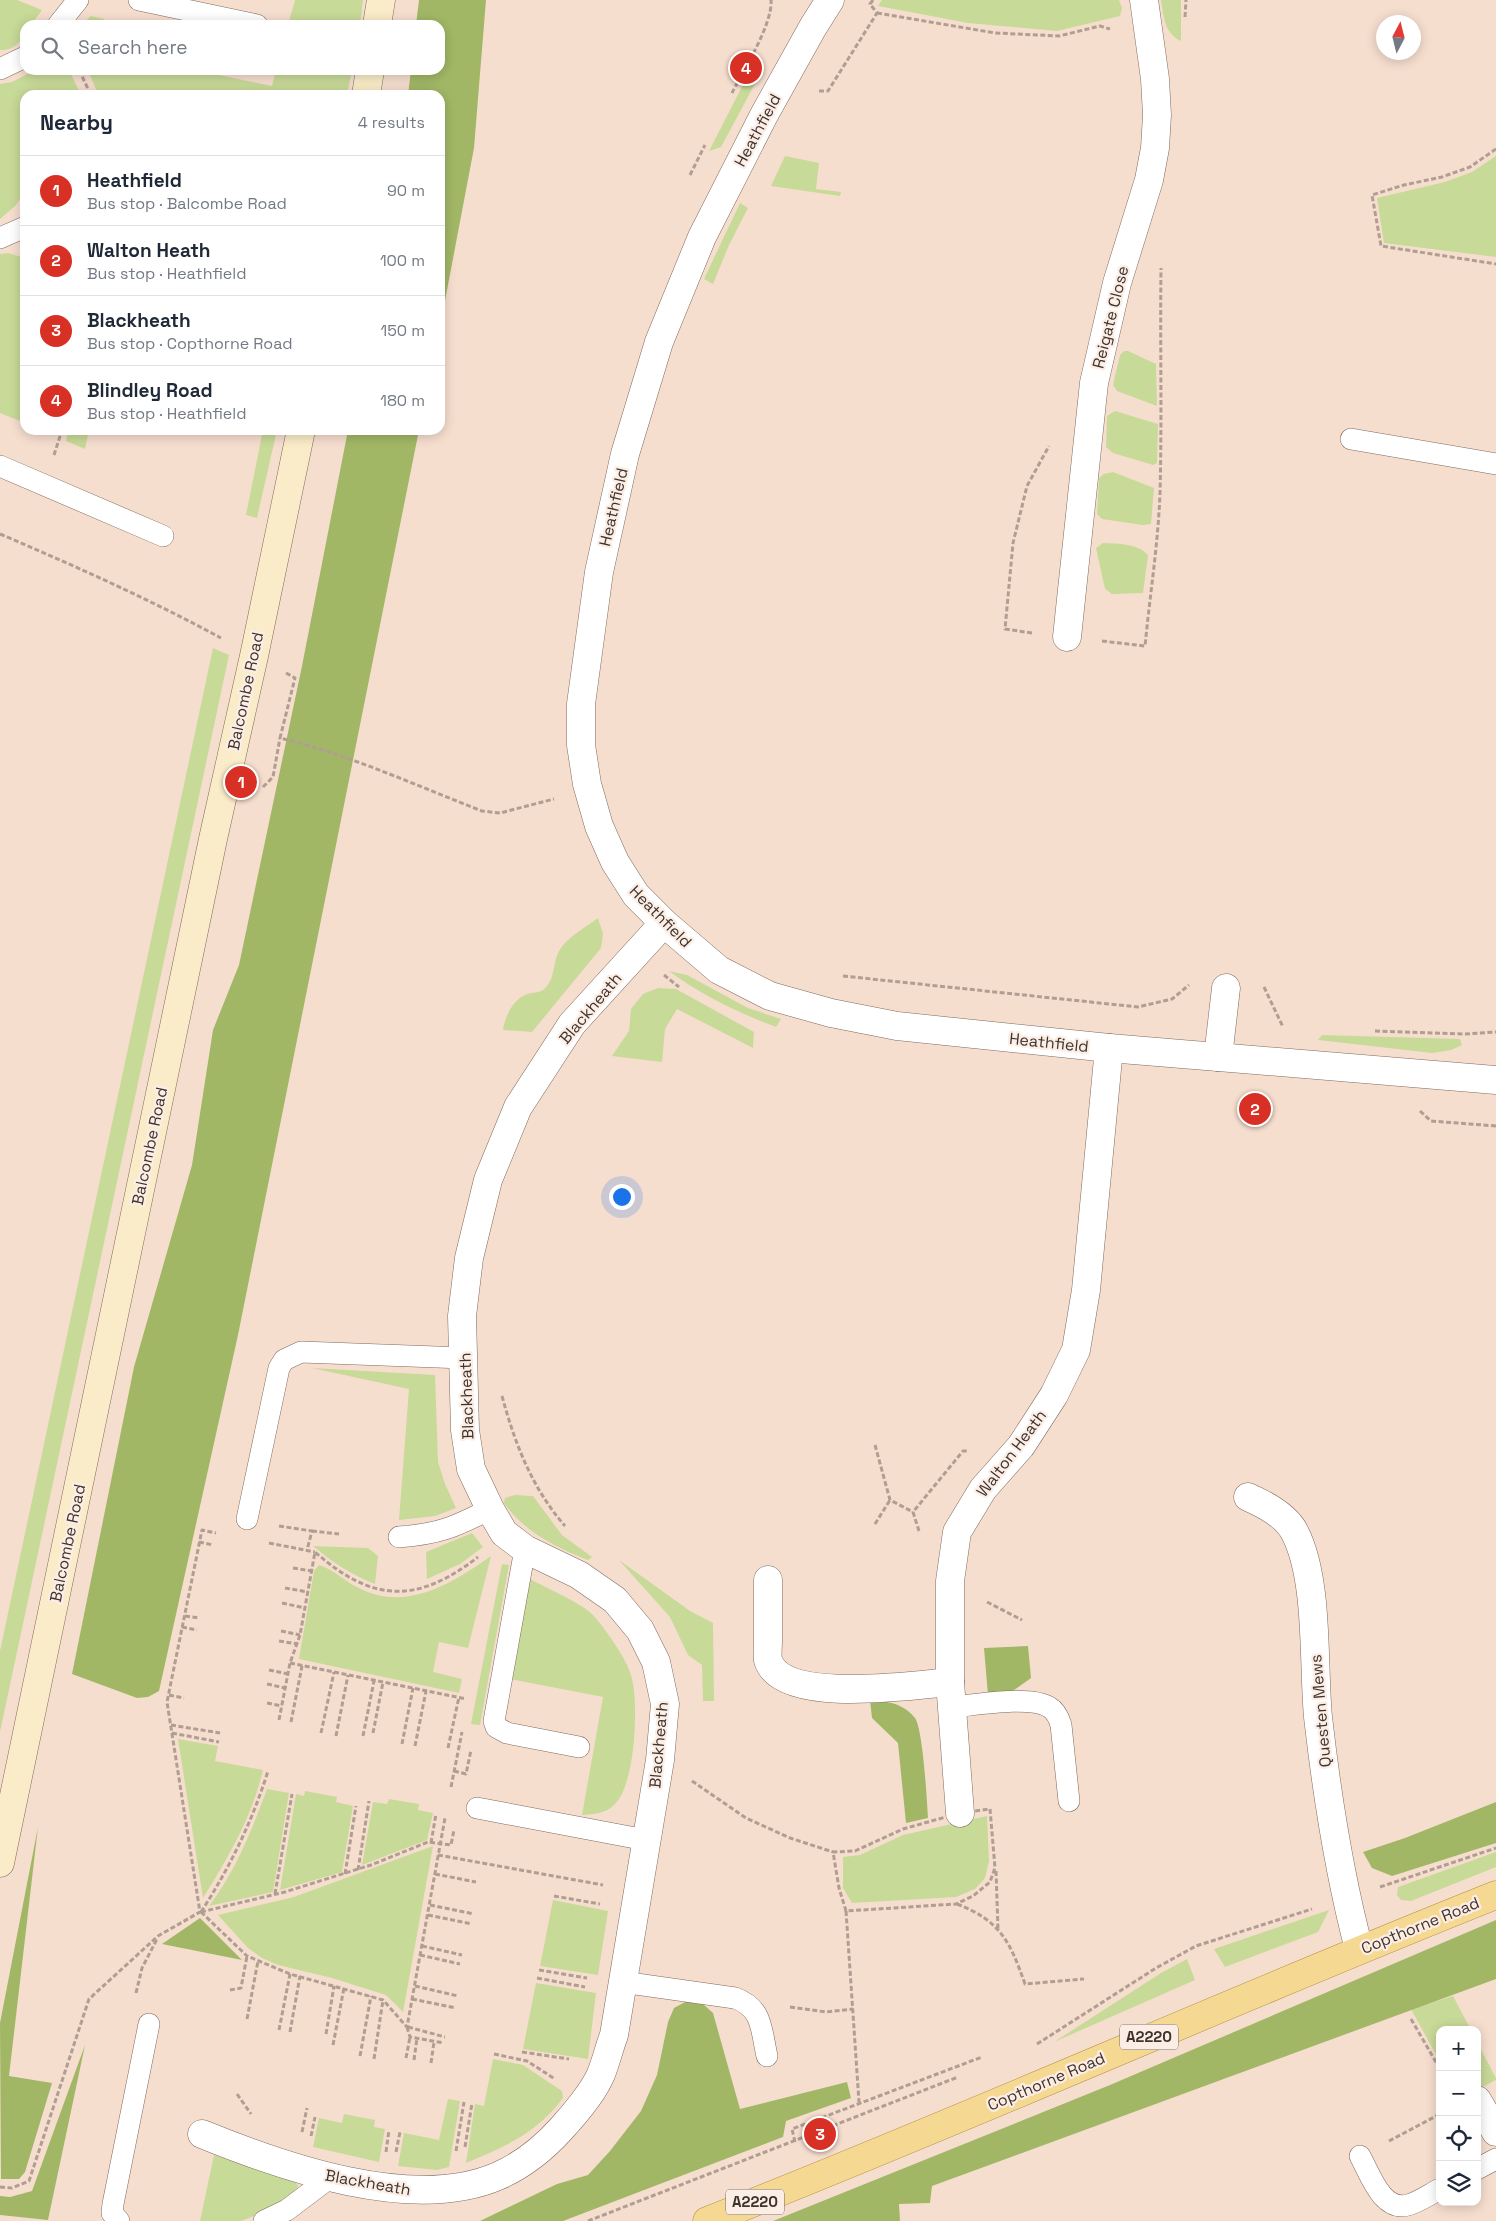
<!DOCTYPE html>
<meta charset="utf-8">
<style>
:root{--surface:#fff;--page:#f6f6f7;--text:#1f2937;--muted:#747a83;--line:#e0e1e3;--accent:#d93025}
body{margin:0;font-family:"Space Grotesk",sans-serif;background:var(--page);color:var(--text)}
.controls{position:absolute;right:15px;bottom:15px;display:grid;overflow:hidden;border-radius:10px;box-shadow:0 2px 12px #0003}
.controls button{width:45px;height:45px;display:grid;place-items:center;padding:0;border:0;border-bottom:1px solid var(--line);background:var(--surface);color:var(--text);font:25px sans-serif}
.compass{position:absolute;left:1376px;top:15px;width:45px;height:45px;border-radius:50%;background:var(--surface);box-shadow:0 2px 12px #0003;rotate:7deg}
.you{position:absolute;left:621px;top:1196px;width:18px;height:18px;margin:-12px;border:4px solid #fff;border-radius:50%;background:#1a73e8;box-shadow:0 0 0 8px #1a73e833}
.badge{display:grid;place-items:center;width:32px;height:32px;border-radius:50%;background:var(--accent);color:#fff;font-size:16px;font-weight:700}
.pin{position:absolute;translate:-50% -50%;border:2px solid #fff;box-shadow:0 1px 5px #0006}
.list{margin:0;padding:0;list-style:none}
h2{display:flex;justify-content:space-between;align-items:center;height:65px;margin:0;padding:0 20px;font-size:21px}
h2 small{font-size:16px;font-weight:400;color:var(--muted)}
.list li{display:grid;grid-template-columns:32px 1fr auto;gap:15px;align-items:center;box-sizing:border-box;height:70px;padding:0 20px;border-top:1px solid var(--line)}
.list b{display:block;font-size:19px;white-space:nowrap}
.list p{margin:0;font-size:16px;white-space:nowrap;color:var(--muted)}
.list em{font-size:16px;font-style:normal;color:var(--muted)}
.icon{flex:none;width:28px;height:28px;fill:none;stroke:currentColor;stroke-width:2;stroke-linecap:round;stroke-linejoin:round}
.map{position:relative;flex:none;width:1496px;height:2221px;overflow:hidden}
.search{position:absolute;background:var(--surface);box-shadow:0 2px 12px #0003;left:20px;top:20px;width:425px;height:55px;display:flex;align-items:center;gap:12px;box-sizing:border-box;padding:0 18px;border-radius:15px;color:var(--muted);font-size:19px}
.panel{position:absolute;background:var(--surface);box-shadow:0 2px 12px #0003;left:20px;top:90px;width:425px;height:345px;border-radius:15px}
.map>svg:first-child{display:block}
.green{fill:#c8da98}
.forest{fill:#a2b766}
.lines{fill:none;stroke-linecap:round;stroke-linejoin:round}
.service-casing{stroke:#806a5d;stroke-width:22}
.minor-casing{stroke:#806a5d;stroke-width:29}
.secondary-casing{stroke:#806a5d;stroke-width:29}
.primary-casing{stroke:#b18f40;stroke-width:29}
.path{stroke:#b09e92;stroke-width:3;stroke-dasharray:5 2.5;stroke-linecap:butt}
.service{stroke:#fff;stroke-width:21}
.minor{stroke:#fff;stroke-width:28}
.secondary{stroke:#faecc8;stroke-width:28}
.primary{stroke:#f5d992;stroke-width:28}
.labels{text-anchor:middle;stroke-width:4.5;stroke-linejoin:round;paint-order:stroke}
.shield{fill:#fcede5;stroke:#776c66;stroke-width:1}
.shield-label{font-size:15px;font-weight:bold;fill:#3e342f}
.street-label{font-size:16px;fill:#3e342f;stroke:#fcede5}
</style>
<div class="map">
<svg width="1496" height="2221" viewBox="0 0 1496 2221">
<rect width="100%" height="100%" fill="#f6decf"/>
<g class="green">
<path d="M0 0H17L42 10 31 25H25C25 39 15 51 0 50Z"/>
<path d="M295 0H363L360 25H288Z"/>
<path d="M882 0H1119L1122 8 1120 16 1057 31 968 23 878 6Z"/>
<path d="M1161 0H1181V41C1164 33 1164 17 1161 0Z"/>
<path d="M91 16 104 19 103 25H81Z"/>
<path d="M35 70H69L81 95H25V193L15 206 0 219V84L12 82Z"/>
<path d="M88 70H195L272 86 276 70H352L347 95H151L128 91 127 95H109L97 92Z"/>
<path d="M749 73 757 80 721 147 709 151Z"/>
<path d="M785 156 819 163 816 189 841 192 840 196 771 186Z"/>
<path d="M1496 156V257L1384 243 1377 198 1445 182 1472 172Z"/>
<path d="M740 203 748 208 729 245 713 284 704 279Z"/>
<path d="M8 253 25 258V423L0 413V254Z"/>
<path d="M1124 351H1128L1156 364 1157 406 1117 391 1113 385 1120 355Z"/>
<path d="M1115 411 1158 424 1157 463 1153 465 1113 453 1106 447 1107 416Z"/>
<path d="M68 430H89L85 449 66 441Z"/>
<path d="M263 430H277L257 518 246 515Z"/>
<path d="M1113 472 1154 488 1151 524 1143 525 1102 519 1097 514 1099 478 1104 474Z"/>
<path d="M1103 543C1119 544 1137 543 1148 555L1143 593 1112 594 1105 589 1096 548Z"/>
<path d="M213 648 229 655 0 1732V1651Z"/>
<path d="M598 918 603 934 601 948 532 1032 503 1030C505 1017 512 1001 525 995 532 991 540 995 546 987 555 978 553 962 559 951 567 937 586 927 598 918Z"/>
<path d="M669 971 687 975 748 1008 781 1019 776 1027C739 1013 701 995 669 971Z"/>
<path d="M658 988 676 989 754 1032 753 1048 677 1009 665 1029 662 1062 612 1056 629 1031 631 1009 643 994Z"/>
<path d="M1322 1035 1460 1039 1462 1045 1451 1050 1432 1053 1318 1040Z"/>
<path d="M312 1368 435 1375 438 1462 445 1484 456 1508 435 1516 399 1520 409 1389Z"/>
<path d="M515 1495 533 1496 562 1535 592 1557 588 1560C555 1547 526 1533 504 1503L505 1498Z"/>
<path d="M472 1533 483 1547 460 1564 427 1579 426 1552Z"/>
<path d="M313 1546 368 1548 378 1556 375 1584C352 1575 332 1562 313 1546Z"/>
<path d="M491 1556 468 1648 439 1642 433 1672 462 1679 459 1693 299 1659 314 1571 319 1565C333 1569 348 1584 363 1590 409 1611 454 1582 491 1556Z"/>
<path d="M619 1560 690 1611 713 1623 714 1701H703L702 1665 688 1655 670 1617Z"/>
<path d="M502 1564 509 1565 480 1725 471 1724Z"/>
<path d="M530 1579C546 1588 580 1602 593 1615 602 1625 611 1638 618 1649 625 1660 631 1671 633 1684 638 1711 635 1786 614 1805 605 1814 594 1814 582 1815L603 1697 510 1679Z"/>
<path d="M178 1739 218 1746 215 1761 263 1770C252 1817 228 1858 203 1898Z"/>
<path d="M267 1789 289 1793 273 1892 209 1906C235 1872 252 1830 267 1789Z"/>
<path d="M305 1791 337 1797 336 1802 353 1806 342 1872 280 1890 296 1794 304 1796Z"/>
<path d="M389 1799 419 1804 418 1810 433 1813 427 1840 362 1865 373 1802 387 1804Z"/>
<path d="M987 1816 989 1861 985 1878 975 1889 956 1897 852 1903 843 1888V1857L860 1855 903 1835Z"/>
<path d="M433 1846 403 2012 386 1995 332 1978 278 1965 262 1958 248 1948 218 1915 294 1897Z"/>
<path d="M1496 1852V1867L1411 1901 1401 1900 1397 1895 1398 1887Z"/>
<path d="M553 1900 608 1911 598 1975 540 1966Z"/>
<path d="M1329 1910 1318 1932 1225 1967 1214 1949Z"/>
<path d="M1187 1959 1195 1980 1054 2042 1161 1973Z"/>
<path d="M536 1983 596 1993 588 2059 523 2049Z"/>
<path d="M1453 1996 1471 2030H1440V2062L1411 2009Z"/>
<path d="M1477 2042 1496 2078V2080L1477 2090Z"/>
<path d="M493 2059 523 2065 562 2091 563 2098C536 2134 506 2146 466 2163L475 2104 484 2106Z"/>
<path d="M448 2099 460 2101 449 2167 437 2170 398 2166 404 2133 439 2140Z"/>
<path d="M344 2114 375 2120 374 2127 385 2129 379 2162 313 2147 319 2118 342 2123Z"/>
<path d="M214 2155 295 2181 298 2186 296 2192 267 2211 241 2221H200Z"/>
</g>
<g class="forest">
<path d="M419 0H486L474 148 440 327V95H408L411 70H440V25H416Z"/>
<path d="M348 430H419L238 1335 159 1691 148 1697 137 1698 72 1674 134 1367 192 1165 213 1030 239 965 302 666Z"/>
<path d="M1028 1646 1031 1678 1010 1693 988 1695 984 1648Z"/>
<path d="M870 1700C887 1701 903 1703 915 1718 923 1729 927 1801 928 1818L906 1823 898 1743 872 1718Z"/>
<path d="M1496 1802V1843L1392 1876 1372 1868 1363 1852 1405 1838Z"/>
<path d="M38 1827 9 2076 52 2083 25 2172 19 2179H1L0 2023Z"/>
<path d="M200 1918 242 1960 162 1944Z"/>
<path d="M1496 1920V1979L932 2186 930 2203 899 2204 900 2221H773L1110 2085Z"/>
<path d="M687 2001 703 2004 713 2013 740 2109 847 2082 851 2098 786 2121 783 2137 563 2221H480L557 2184 588 2175 610 2151 641 2111 657 2075 668 2022 674 2008Z"/>
<path d="M85 2045 48 2220 0 2215V2196L10 2197 32 2191Z"/>
</g>
<g class="lines">
<defs>
<g id="service">
<path d="M139 0 257 25"/>
<path d="M58 25 78 0"/>
<path d="M0 69 25 57"/>
<path d="M0 238 25 227"/>
<path d="M1351 439 1496 464"/>
<path d="M0 466 163 536"/>
<path d="M247 1519 279 1368 284 1360 301 1352 464 1358"/>
<path d="M399 1537C439 1534 455 1527 490 1509"/>
<path d="M525 1549 494 1721 496 1727 507 1733 579 1747"/>
<path d="M952 1707C975 1705 1030 1695 1049 1707 1056 1711 1059 1718 1061 1725L1069 1801"/>
<path d="M477 1808 646 1840"/>
<path d="M622 1982 735 1998C763 2008 761 2030 767 2056"/>
<path d="M1360 2156C1370 2174 1382 2212 1408 2205 1419 2202 1430 2194 1440 2189"/>
<path d="M1477 2169 1496 2159"/>
<path d="M119 2221 112 2213 113 2204 149 2024"/>
<path d="M264 2221 287 2210 332 2176"/>
</g>
<g id="minor">
<path d="M830 0 813 27 764 115 702 237 659 342 625 454 599 572 581 704V745L587 784 599 826 615 862 636 895 664 923 719 970 770 996 831 1013 897 1026 1109 1048 1496 1080"/>
<path d="M1067 637 1094 383 1117 283 1149 180 1155 148 1157 115 1155 79 1144 0"/>
<path d="M1218 1057 1226 988"/>
<path d="M1248 1497C1264 1504 1287 1516 1295 1533 1319 1580 1313 1664 1318 1717 1327 1796 1339 1873 1359 1949"/>
<path d="M768 1580C768 1600 768 1621 768 1641 768 1647 767 1655 768 1660 782 1705 914 1685 950 1682"/>
<path d="M960 1813 950 1682V1581L957 1532 983 1489 1021 1446 1054 1395 1076 1350 1086 1290 1109 1048"/>
<path d="M1477 2100 1496 2132"/>
<path d="M202 2134C283 2167 413 2213 498 2176 523 2165 543 2149 561 2129 573 2116 594 2091 601 2074 606 2062 609 2048 614 2035L660 1760 665 1704 656 1662 640 1630 615 1600 579 1575 525 1549 504 1533 490 1509 471 1469 465 1430 462 1316 469 1258 488 1180 518 1107 572 1024 664 923"/>
</g>
<g id="secondary">
<path d="M377 25 381 0"/>
<path d="M366 95 370 70"/>
<path d="M0 1863 213 839 254 656 301 430"/>
</g>
<path id="primary" d="M707 2221C972 2117 1232 2000 1496 1895"/>
</defs>
<use href="#service" class="service-casing"/>
<use href="#minor" class="minor-casing"/>
<use href="#secondary" class="secondary-casing"/>
<use href="#primary" class="primary-casing"/>
<g class="path">
<path d="M877 13 995 33 1059 36 1100 26 1110 29"/>
<path d="M1185 17 1186 0"/>
<path d="M79 70 91 95"/>
<path d="M819 91H828L877 13 870 4 873 0"/>
<path d="M732 93C743 71 773 24 771 0"/>
<path d="M1496 149 1470 167 1442 177 1404 185 1372 195 1381 246 1496 264"/>
<path d="M690 175 705 145"/>
<path d="M54 455 62 430"/>
<path d="M0 534C75 566 149 599 221 638"/>
<path d="M1032 633 1005 629 1013 543 1027 486 1049 446"/>
<path d="M1102 641 1145 646C1150 595 1158 544 1160 494 1162 418 1160 343 1161 268"/>
<path d="M286 673 295 678 280 738C350 755 415 785 482 811L500 813 554 799"/>
<path d="M263 787 273 777 280 738"/>
<path d="M664 975 679 987"/>
<path d="M843 976 1138 1007 1172 999 1189 985"/>
<path d="M1264 987 1283 1027"/>
<path d="M1375 1031 1465 1034 1496 1032"/>
<path d="M1420 1111 1431 1121 1496 1126"/>
<path d="M502 1396C515 1444 532 1488 565 1526"/>
<path d="M875 1445 890 1500 913 1512"/>
<path d="M875 1524 890 1500"/>
<path d="M279 1526 312 1531 307 1550"/>
<path d="M312 1531 339 1534"/>
<path d="M919 1531 913 1512 963 1451H968"/>
<path d="M199 1542 213 1545"/>
<path d="M269 1543 315 1552"/>
<path d="M293 1568 312 1571"/>
<path d="M285 1588 308 1592"/>
<path d="M987 1602 1022 1620"/>
<path d="M282 1603 305 1608"/>
<path d="M185 1616 199 1618"/>
<path d="M182 1627 197 1630"/>
<path d="M281 1631 300 1635"/>
<path d="M279 1641 298 1644"/>
<path d="M290 1663 466 1699"/>
<path d="M269 1670 288 1674"/>
<path d="M267 1684 285 1688"/>
<path d="M169 1695 184 1698"/>
<path d="M267 1703 282 1706"/>
<path d="M279 1720 290 1663 300 1635 315 1552C373 1603 417 1604 478 1557"/>
<path d="M291 1722 302 1666"/>
<path d="M171 1725 220 1733"/>
<path d="M172 1733 219 1742"/>
<path d="M321 1733 334 1672"/>
<path d="M373 1733 383 1682"/>
<path d="M336 1736 348 1675"/>
<path d="M363 1736 374 1681"/>
<path d="M402 1744 413 1688"/>
<path d="M415 1746 426 1691"/>
<path d="M448 1748 459 1697"/>
<path d="M454 1771 466 1774 471 1750"/>
<path d="M692 1781 746 1818 790 1838 833 1852"/>
<path d="M451 1787 462 1732"/>
<path d="M990 1809 995 1868 990 1882 973 1896 956 1904 846 1911 839 1888 833 1852 855 1851 903 1829 960 1813Z"/>
<path d="M431 1843 436 1814"/>
<path d="M438 1855 603 1885"/>
<path d="M358 1870 369 1801"/>
<path d="M996 1871 998 1929"/>
<path d="M345 1874 356 1806"/>
<path d="M435 1874 476 1882"/>
<path d="M1380 1887 1496 1848"/>
<path d="M275 1894 292 1794"/>
<path d="M554 1896 600 1904"/>
<path d="M957 1904C1001 1921 1010 1942 1025 1984L1084 1979"/>
<path d="M430 1905 474 1914"/>
<path d="M846 1911 859 2102"/>
<path d="M201 1912 247 1956 290 1974 383 2000 407 2027 445 1818"/>
<path d="M201 1912 285 1892 371 1865 428 1842 451 1845 454 1830"/>
<path d="M201 1912C230 1867 252 1822 268 1771"/>
<path d="M428 1915 472 1924"/>
<path d="M422 1946 462 1955"/>
<path d="M420 1955 460 1964"/>
<path d="M539 1970 587 1978"/>
<path d="M537 1978 585 1987"/>
<path d="M415 1986 458 1996"/>
<path d="M230 1990 241 1988 247 1956"/>
<path d="M136 1993 142 1968 157 1939"/>
<path d="M412 1999 456 2008"/>
<path d="M790 2007 826 2012 853 2009"/>
<path d="M247 2019 258 1961"/>
<path d="M1411 2019 1440 2069"/>
<path d="M407 2027 410 2037 444 2043"/>
<path d="M408 2027 445 2037"/>
<path d="M279 2030 290 1974"/>
<path d="M290 2032 300 1976"/>
<path d="M326 2034 334 1986"/>
<path d="M1037 2044 1156 1968 1196 1946 1312 1909"/>
<path d="M333 2045 344 1988"/>
<path d="M522 2052 569 2059"/>
<path d="M494 2054 527 2061 555 2079"/>
<path d="M360 2056 371 1996"/>
<path d="M406 2058 410 2037"/>
<path d="M374 2059 383 2000"/>
<path d="M414 2060 417 2038"/>
<path d="M431 2063 434 2042"/>
<path d="M237 2094 251 2114"/>
<path d="M302 2132 307 2108"/>
<path d="M311 2136 315 2117"/>
<path d="M1389 2141 1440 2114"/>
<path d="M795 2142 792 2129 982 2057"/>
<path d="M465 2147 472 2103"/>
<path d="M456 2151 464 2102"/>
<path d="M386 2152 389 2130"/>
<path d="M396 2152 400 2132"/>
<path d="M0 2187 12 2188 29 2181 89 1999 158 1936 200 1912 167 1702 202 1530 216 1533"/>
<path d="M588 2221 958 2077"/>
</g>
<use href="#service" class="service"/>
<use href="#minor" class="minor"/>
<use href="#secondary" class="secondary"/>
<use href="#primary" class="primary"/>
</g>
<g class="labels">
<g class="shield">
<rect x="1120" y="2024.5" width="58" height="25" rx="4"/>
<rect x="726" y="2189.5" width="58" height="25" rx="4"/>
</g>
<g class="shield-label">
<text x="1149" y="2042">A2220</text>
<text x="755" y="2207">A2220</text>
</g>
<g class="street-label">
<text transform="translate(757 130) rotate(-62)" y="6">Heathfield</text>
<text transform="translate(1110 317) rotate(-76)" y="6">Reigate Close</text>
<text transform="translate(613 507) rotate(-77)" y="6">Heathfield</text>
<text transform="translate(245 691) rotate(-78)" y="6">Balcombe Road</text>
<text transform="translate(661 916) rotate(45)" y="6">Heathfield</text>
<text transform="translate(590 1008) rotate(-50)" y="6">Blackheath</text>
<text transform="translate(1049 1042) rotate(6)" y="6">Heathfield</text>
<text transform="translate(149 1146) rotate(-78)" y="6">Balcombe Road</text>
<text transform="translate(466 1396) rotate(-92)" y="6">Blackheath</text>
<text transform="translate(1011 1453) rotate(-53)" y="6">Walton Heath</text>
<text transform="translate(67 1543) rotate(-78)" y="6">Balcombe Road</text>
<text transform="translate(1320 1711) rotate(-95)" y="6">Questen Mews</text>
<text transform="translate(658 1745) rotate(-85)" y="6">Blackheath</text>
<text transform="translate(1420 1925) rotate(-22)" y="6">Copthorne Road</text>
<text transform="translate(1046 2081) rotate(-23)" y="6">Copthorne Road</text>
<text transform="translate(368 2182) rotate(10)" y="6">Blackheath</text>
</g>
</g>
</svg>
<div class="controls">
<button>+</button>
<button>−</button>
<button><svg class="icon" aria-label="locate" viewBox="0 0 24 24"><circle cx="12" cy="12" r="6"/><path d="M12 2v4M12 18v4M2 12h4M18 12h4"/></svg></button>
<button><svg class="icon" aria-label="layers" viewBox="0 0 24 24"><path d="M12 4l9 5-9 5-9-5zM3 14l9 5 9-5"/></svg></button>
</div>
<svg class="compass" viewBox="-18 -18 36 36"><path d="M0-13l5 13h-10z" fill="#e53935"/><path d="M0 13l5-13h-10z" fill="#747a83"/></svg>
<div class="you"></div>
<div class="pin badge" style="left:241px;top:782px">1</div>
<div class="pin badge" style="left:1255px;top:1109px">2</div>
<div class="pin badge" style="left:820px;top:2134px">3</div>
<div class="pin badge" style="left:746px;top:68px">4</div>
<div class="search"><svg class="icon" aria-label="search" viewBox="0 0 24 24"><circle cx="10" cy="10" r="6"/><path d="M15 15l6 6"/></svg>Search here</div>
<section class="panel">
<h2>Nearby<small>4 results</small></h2>
<ul class="list">
<li><span class="badge">1</span><div><b>Heathfield</b><p>Bus stop · Balcombe Road</p></div><em>90 m</em></li>
<li><span class="badge">2</span><div><b>Walton Heath</b><p>Bus stop · Heathfield</p></div><em>100 m</em></li>
<li><span class="badge">3</span><div><b>Blackheath</b><p>Bus stop · Copthorne Road</p></div><em>150 m</em></li>
<li><span class="badge">4</span><div><b>Blindley Road</b><p>Bus stop · Heathfield</p></div><em>180 m</em></li>
</ul>
</section>
</div>
